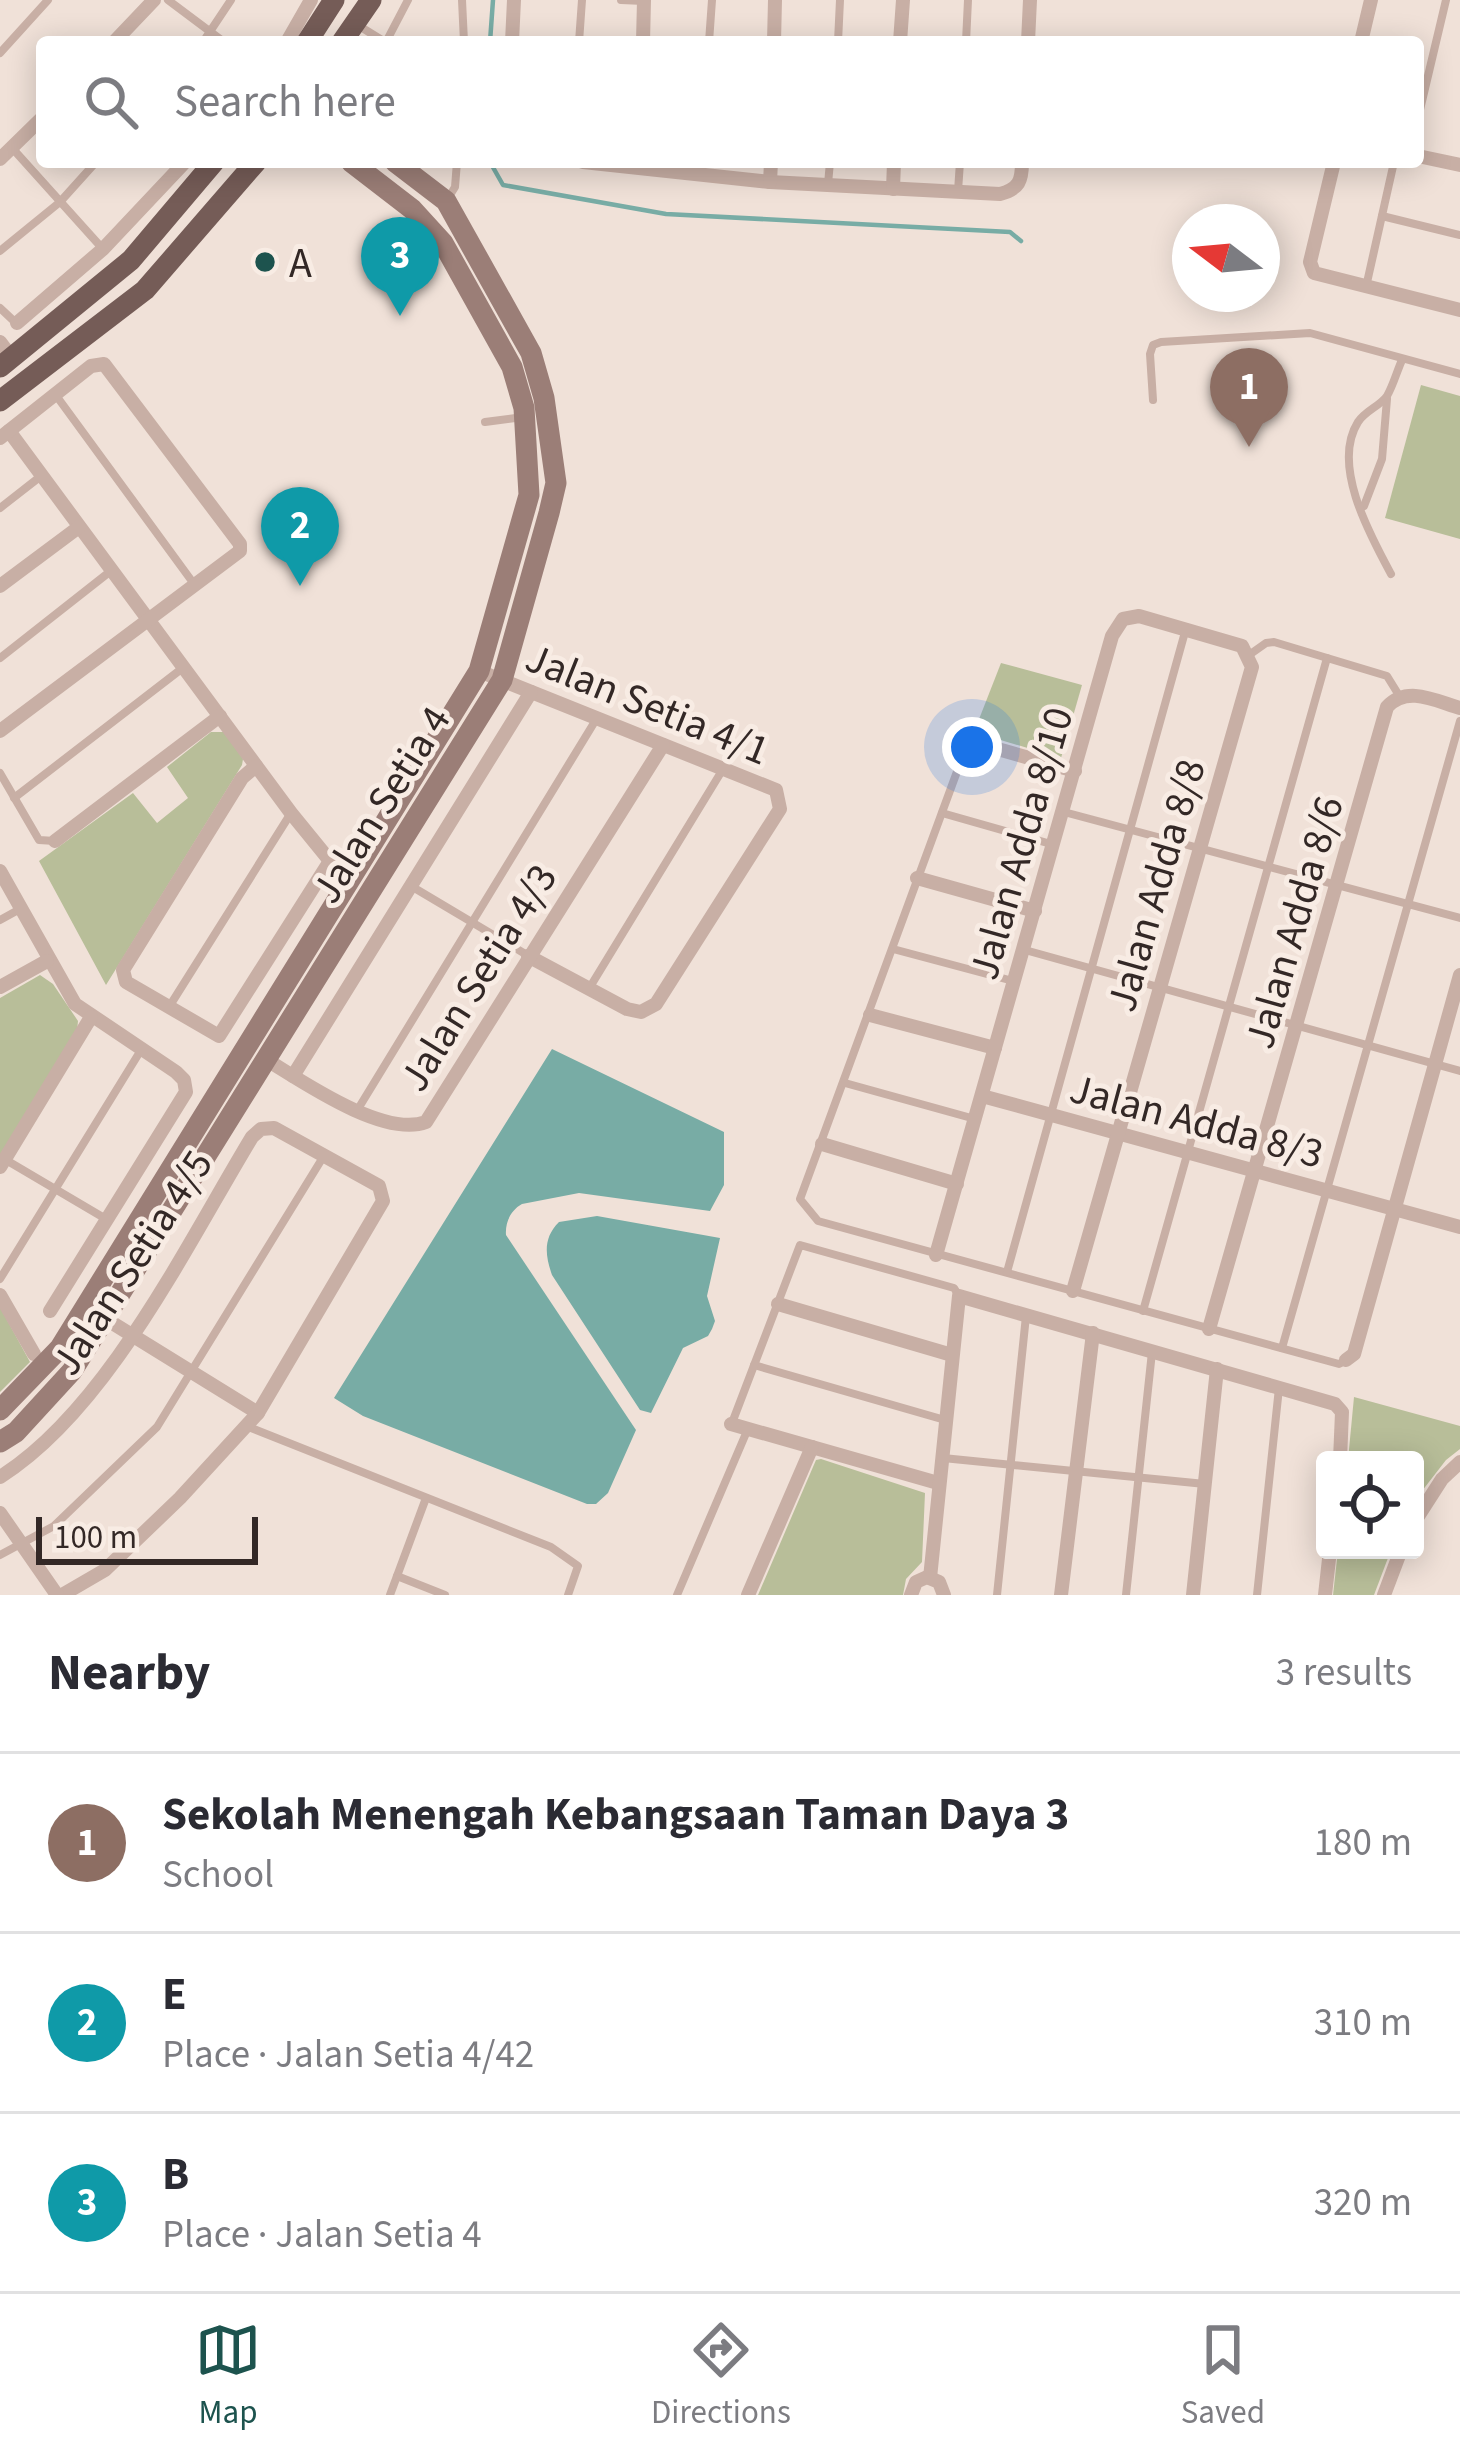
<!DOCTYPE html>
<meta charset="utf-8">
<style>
:root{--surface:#fff;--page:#f7f7f7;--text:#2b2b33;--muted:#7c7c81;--line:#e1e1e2;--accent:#1d534e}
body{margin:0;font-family:"Source Sans 3",sans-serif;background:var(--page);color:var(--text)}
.controls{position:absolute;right:36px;bottom:36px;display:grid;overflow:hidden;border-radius:12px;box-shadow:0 6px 30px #0003}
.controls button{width:108px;height:108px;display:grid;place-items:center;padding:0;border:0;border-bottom:3px solid var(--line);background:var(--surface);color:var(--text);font:60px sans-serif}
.compass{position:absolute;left:1172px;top:204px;width:108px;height:108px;border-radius:50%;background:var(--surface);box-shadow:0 6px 30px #0003;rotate:286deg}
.scale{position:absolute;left:36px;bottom:30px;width:222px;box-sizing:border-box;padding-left:12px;border:6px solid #332826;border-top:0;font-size:33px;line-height:42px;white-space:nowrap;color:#332826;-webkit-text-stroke:9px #f8ece4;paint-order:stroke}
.you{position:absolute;left:972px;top:747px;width:42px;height:42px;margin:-30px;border:9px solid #fff;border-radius:50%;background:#1a73e8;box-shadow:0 0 0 18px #1a73e833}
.badge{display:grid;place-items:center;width:78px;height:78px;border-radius:50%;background:var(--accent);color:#fff;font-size:39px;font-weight:700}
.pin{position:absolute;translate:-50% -99px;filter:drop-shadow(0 3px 6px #0008)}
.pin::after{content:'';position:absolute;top:63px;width:42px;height:36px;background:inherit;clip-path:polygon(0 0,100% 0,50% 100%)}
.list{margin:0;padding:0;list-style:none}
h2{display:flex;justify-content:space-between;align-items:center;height:156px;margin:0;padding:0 48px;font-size:51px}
h2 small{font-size:39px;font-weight:400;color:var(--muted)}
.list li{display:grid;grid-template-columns:78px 1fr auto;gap:36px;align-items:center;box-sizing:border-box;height:180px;padding:0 48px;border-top:3px solid var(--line)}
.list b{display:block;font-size:45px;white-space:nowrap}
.list p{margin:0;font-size:39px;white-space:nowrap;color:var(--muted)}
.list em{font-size:39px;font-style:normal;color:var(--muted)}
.icon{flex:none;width:66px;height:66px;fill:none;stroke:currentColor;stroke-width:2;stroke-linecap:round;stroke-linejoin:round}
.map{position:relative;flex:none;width:1460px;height:1595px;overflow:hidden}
.search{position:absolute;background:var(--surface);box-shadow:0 6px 30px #0003;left:36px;right:36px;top:36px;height:132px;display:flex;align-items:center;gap:30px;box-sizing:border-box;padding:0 42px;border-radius:12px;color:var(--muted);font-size:45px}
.sheet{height:696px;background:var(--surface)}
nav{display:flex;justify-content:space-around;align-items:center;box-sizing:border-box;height:168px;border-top:3px solid var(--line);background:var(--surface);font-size:33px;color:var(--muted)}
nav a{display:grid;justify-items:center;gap:6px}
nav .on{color:var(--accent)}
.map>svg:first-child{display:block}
.green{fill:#b8be99}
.water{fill:#78aca5}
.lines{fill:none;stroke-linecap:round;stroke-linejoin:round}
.stream{stroke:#78aca5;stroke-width:4.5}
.lane{stroke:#c8afa5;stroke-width:8}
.street{stroke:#c8afa5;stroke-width:14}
.secondary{stroke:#9b7e77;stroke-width:21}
.primary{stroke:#755c57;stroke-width:21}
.poi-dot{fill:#1d534e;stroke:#f8ece4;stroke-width:4.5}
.labels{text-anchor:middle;stroke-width:10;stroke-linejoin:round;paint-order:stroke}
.poi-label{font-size:42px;fill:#332826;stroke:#f8ece4;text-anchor:start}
.street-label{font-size:42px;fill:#332826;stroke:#f8ece4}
</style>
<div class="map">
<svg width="1460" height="1595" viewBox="0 0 1460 1595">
<rect width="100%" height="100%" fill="#f0e1d8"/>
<g class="green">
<path d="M1421 385 1460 396V539L1385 518Z"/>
<path d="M1001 663 1082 685 1061 758 974 732Z"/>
<path d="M211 732H225L243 759 242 765 106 985 39 861 133 793 157 823 188 798 167 767Z"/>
<path d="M40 975 53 984 78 1021 77 1031 0 1156V998Z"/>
<path d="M0 1307 30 1362 0 1392Z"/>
<path d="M1354 1397 1460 1426V1449L1446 1460 1415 1500V1460H1348Z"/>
<path d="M821 1459 925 1493 922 1562 906 1579 903 1595H758L816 1460Z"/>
<path d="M1338 1550H1391L1374 1595H1333Z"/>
</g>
<g class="water">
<path d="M552 1049 724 1132V1185L710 1211 579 1193 522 1204C511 1210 505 1222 506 1235L636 1430 608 1493 596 1504H587L363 1416 334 1398Z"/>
<path d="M597 1216 720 1238 707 1296 715 1321 712 1329 708 1336 683 1348 651 1413 640 1410 552 1275C545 1255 543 1238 559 1222Z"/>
</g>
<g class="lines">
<g class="stream">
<path d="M490 42 493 0"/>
<path d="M490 162 503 185 666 214 1010 232 1021 241"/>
</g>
<g class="lane">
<path d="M168 0 224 42"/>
<path d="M462 0 464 42"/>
<path d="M621 0 644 1"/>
<path d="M356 24 385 42"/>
<path d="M203 42 231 0"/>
<path d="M386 42 408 0"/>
<path d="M579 42 582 0"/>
<path d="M709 42 712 0"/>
<path d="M838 42 840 0"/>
<path d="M966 42 968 0"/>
<path d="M0 53 48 0"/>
<path d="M1418 118 1446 0"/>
<path d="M13 149 102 248"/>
<path d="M828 184 830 162"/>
<path d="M958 191 960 162"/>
<path d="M447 200 455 187 457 162"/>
<path d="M1382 216 1460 235"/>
<path d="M0 251 60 202 96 162"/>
<path d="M1366 287 1394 162"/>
<path d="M0 308 16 323"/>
<path d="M55 394 194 584"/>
<path d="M1153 400 1150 354 1153 345 1161 342 1310 333 1460 374"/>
<path d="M485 422 523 417"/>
<path d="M1364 506 1382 459 1387 399"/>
<path d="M0 508 41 476"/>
<path d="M1391 574C1370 535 1331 465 1358 422 1365 411 1380 406 1387 396 1393 386 1397 371 1402 360"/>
<path d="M1249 655 1266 643 1274 642 1387 676 1400 697"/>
<path d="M0 658 112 570"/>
<path d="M970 748 962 758 800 1199 818 1221 1339 1364 1345 1361"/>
<path d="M0 773 39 840 55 841"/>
<path d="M14 798 184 667"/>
<path d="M1064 812 1460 918"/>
<path d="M942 813 1051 844"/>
<path d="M411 886 527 955"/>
<path d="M0 920 20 909"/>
<path d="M893 949 1013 981"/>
<path d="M1025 950 1460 1071"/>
<path d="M590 987 723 769"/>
<path d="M169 1007 291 813"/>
<path d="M845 1083 975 1119"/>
<path d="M358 1109 597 718"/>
<path d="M6 1160 106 1219"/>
<path d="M1007 1272 1185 632"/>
<path d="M0 1279 141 1050"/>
<path d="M1143 1311 1327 658"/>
<path d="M1282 1348 1460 721"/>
<path d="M754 1365 945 1420"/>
<path d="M732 1423 800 1245 954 1288 959 1296"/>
<path d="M246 1426 551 1547 578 1566 568 1595"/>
<path d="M943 1458 1205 1484"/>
<path d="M0 1555 54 1526 157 1427 325 1154"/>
<path d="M397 1576 445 1595"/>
<path d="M390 1595 426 1498"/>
<path d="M677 1595 747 1431"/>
<path d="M997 1595 1026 1316"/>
<path d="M1126 1595 1152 1352"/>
<path d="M1257 1595 1279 1388"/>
</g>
<g class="street">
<path d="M114 42 154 0"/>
<path d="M287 42 311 0"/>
<path d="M512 42 514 0"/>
<path d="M643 42 644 0"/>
<path d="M774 42 775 0"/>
<path d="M900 42 903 0"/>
<path d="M1028 42 1030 0"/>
<path d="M1361 42 1371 0"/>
<path d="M1418 156 1460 165"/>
<path d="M0 159 42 118"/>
<path d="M583 162 770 182 1000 194C1019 189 1022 181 1022 162"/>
<path d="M1334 162 1310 262 1314 273 1460 310"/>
<path d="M770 182 771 162"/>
<path d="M893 189 894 162"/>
<path d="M17 323 103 249 185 162"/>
<path d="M0 342 12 358"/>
<path d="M9 431 291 813 348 883"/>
<path d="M0 438 91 366 104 364 240 544V551L0 731"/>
<path d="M0 586 79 527"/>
<path d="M479 671 776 790 780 809 656 1004 641 1012 627 1009 528 956"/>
<path d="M970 748 980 744 1075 771"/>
<path d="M256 766 242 778 123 970 126 982 219 1036 330 861"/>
<path d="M55 841 220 716"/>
<path d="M0 871 75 1004 176 1072 184 1080 186 1092 50 1311"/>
<path d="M917 878 1035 911"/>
<path d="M0 987 47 961"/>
<path d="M870 1015 995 1048"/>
<path d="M267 1060C303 1082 384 1138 426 1122L663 745"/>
<path d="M293 1076 531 692"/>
<path d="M982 1096 1460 1227"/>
<path d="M822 1144 957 1184"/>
<path d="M0 1167 91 1017"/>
<path d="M936 1255 1112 636 1123 619 1139 616 1242 646 1252 667 1073 1291"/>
<path d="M0 1295 34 1354"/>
<path d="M778 1304 952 1355"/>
<path d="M101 1316 258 1413"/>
<path d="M1209 1329 1387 707C1407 685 1436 701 1460 708"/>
<path d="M1346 1360 1354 1354 1460 975"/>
<path d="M731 1424 938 1483"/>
<path d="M0 1477C107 1410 187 1244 252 1137L261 1129 274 1128 379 1186 383 1201 258 1413 180 1498 105 1570 62 1595"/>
<path d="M0 1513 57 1595"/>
<path d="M1415 1521 1442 1479 1460 1462"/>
<path d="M930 1578 959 1296 1335 1404 1342 1412 1340 1460"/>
<path d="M748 1595 812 1447"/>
<path d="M911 1595 916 1582 927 1577 939 1582 944 1595"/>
<path d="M1061 1595 1093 1333"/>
<path d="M1193 1595 1217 1369"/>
<path d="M1325 1595 1330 1550"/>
<path d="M1384 1595 1401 1550"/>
</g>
<g class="secondary">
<path d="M0 1410 60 1348 479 671 529 495 524 408 512 367 443 243 412 209 351 162"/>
<path d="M0 1442 16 1432 72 1371 502 680 549 513 556 483 544 398 531 353 446 201 395 162"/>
</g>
<g class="primary">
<path d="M307 42 334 0"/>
<path d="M342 42 371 0"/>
<path d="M0 367 131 260 214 162"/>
<path d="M0 401 145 290 256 162"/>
</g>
</g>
<circle class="poi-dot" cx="265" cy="262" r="12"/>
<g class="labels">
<g class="poi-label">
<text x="289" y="277">A</text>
</g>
<g class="street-label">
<text transform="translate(648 703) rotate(22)" y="15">Jalan Setia 4/1</text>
<text transform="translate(380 804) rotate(-58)" y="15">Jalan Setia 4</text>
<text transform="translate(1020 843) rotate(-74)" y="15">Jalan Adda 8/10</text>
<text transform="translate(1155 885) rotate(-74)" y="15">Jalan Adda 8/8</text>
<text transform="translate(1293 922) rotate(-74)" y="15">Jalan Adda 8/6</text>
<text transform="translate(477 977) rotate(-58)" y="15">Jalan Setia 4/3</text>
<text transform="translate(1197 1120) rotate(15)" y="15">Jalan Adda 8/3</text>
<text transform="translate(131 1262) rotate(-57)" y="15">Jalan Setia 4/5</text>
</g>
</g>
</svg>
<div class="controls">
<button><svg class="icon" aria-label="locate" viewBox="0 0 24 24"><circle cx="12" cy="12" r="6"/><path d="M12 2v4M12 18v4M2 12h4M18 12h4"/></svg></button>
</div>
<svg class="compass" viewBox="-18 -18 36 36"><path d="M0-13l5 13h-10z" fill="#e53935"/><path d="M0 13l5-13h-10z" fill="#7c7c81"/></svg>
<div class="scale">100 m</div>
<div class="you"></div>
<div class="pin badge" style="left:1249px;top:447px;background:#8d6e63">1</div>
<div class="pin badge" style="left:300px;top:586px;background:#0f9aa8">2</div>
<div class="pin badge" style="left:400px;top:316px;background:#0f9aa8">3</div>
<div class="search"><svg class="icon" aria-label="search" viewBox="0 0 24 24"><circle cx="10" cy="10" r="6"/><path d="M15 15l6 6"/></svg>Search here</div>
</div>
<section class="sheet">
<h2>Nearby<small>3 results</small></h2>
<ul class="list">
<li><span class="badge" style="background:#8d6e63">1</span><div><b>Sekolah Menengah Kebangsaan Taman Daya 3</b><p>School</p></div><em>180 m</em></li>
<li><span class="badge" style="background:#0f9aa8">2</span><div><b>E</b><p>Place · Jalan Setia 4/42</p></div><em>310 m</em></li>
<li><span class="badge" style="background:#0f9aa8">3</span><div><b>B</b><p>Place · Jalan Setia 4</p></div><em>320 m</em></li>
</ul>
</section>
<nav>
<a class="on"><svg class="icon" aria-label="map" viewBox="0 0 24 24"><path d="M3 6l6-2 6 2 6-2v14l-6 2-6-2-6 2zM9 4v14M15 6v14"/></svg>Map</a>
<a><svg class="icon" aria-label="directions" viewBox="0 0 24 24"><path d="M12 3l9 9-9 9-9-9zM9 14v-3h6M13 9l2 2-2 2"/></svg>Directions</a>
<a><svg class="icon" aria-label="saved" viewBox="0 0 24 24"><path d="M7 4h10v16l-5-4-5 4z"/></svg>Saved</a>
</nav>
